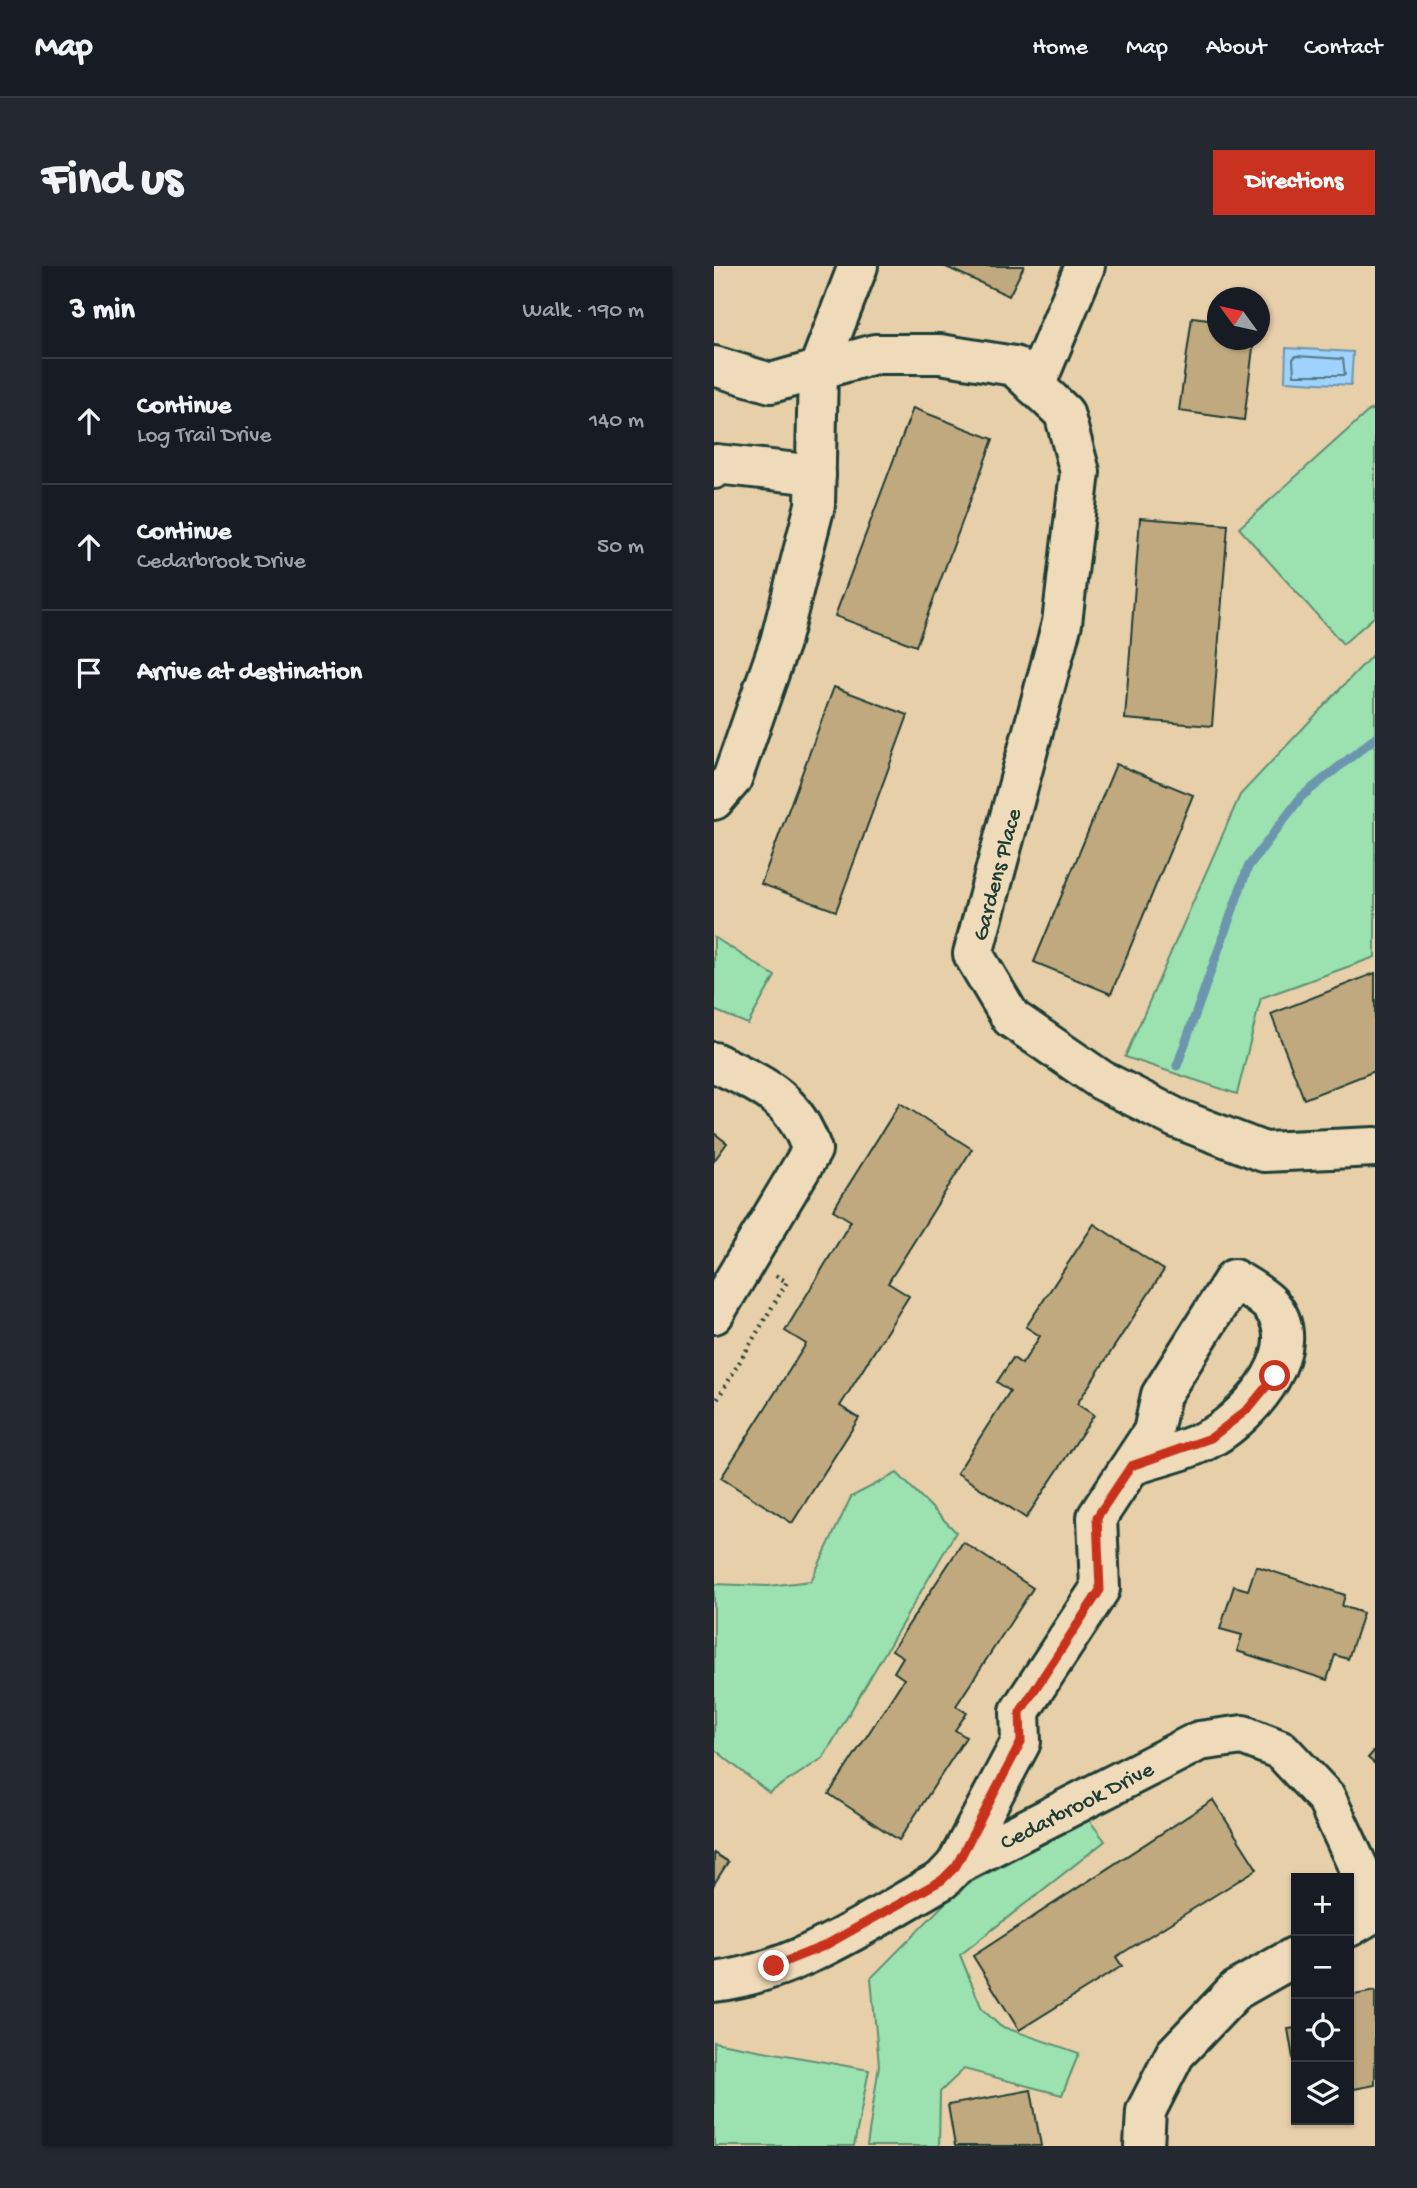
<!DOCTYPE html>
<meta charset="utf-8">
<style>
:root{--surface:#171b24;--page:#242831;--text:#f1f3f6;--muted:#9ea1a6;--line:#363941;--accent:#c8321e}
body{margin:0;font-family:"Gochi Hand",sans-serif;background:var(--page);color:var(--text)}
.controls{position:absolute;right:21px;bottom:21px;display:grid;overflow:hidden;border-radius:0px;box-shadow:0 2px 5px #0004}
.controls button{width:63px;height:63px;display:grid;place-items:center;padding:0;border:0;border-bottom:2px solid var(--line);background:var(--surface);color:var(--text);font:35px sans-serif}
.compass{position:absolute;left:493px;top:21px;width:63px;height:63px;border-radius:50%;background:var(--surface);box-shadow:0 2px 5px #0004;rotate:303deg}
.stop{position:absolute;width:21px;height:21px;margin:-16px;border:5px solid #c8321e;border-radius:50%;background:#fff}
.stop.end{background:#c8321e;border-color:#fff;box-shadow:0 2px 7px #0008}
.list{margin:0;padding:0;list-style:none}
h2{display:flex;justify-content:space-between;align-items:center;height:91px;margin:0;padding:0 28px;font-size:30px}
h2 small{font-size:23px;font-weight:400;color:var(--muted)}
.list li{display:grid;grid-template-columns:46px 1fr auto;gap:21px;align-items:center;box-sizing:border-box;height:126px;padding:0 28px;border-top:2px solid var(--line)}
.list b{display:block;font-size:26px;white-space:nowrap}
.list p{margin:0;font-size:23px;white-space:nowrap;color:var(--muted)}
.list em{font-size:23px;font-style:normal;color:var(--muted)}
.icon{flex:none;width:38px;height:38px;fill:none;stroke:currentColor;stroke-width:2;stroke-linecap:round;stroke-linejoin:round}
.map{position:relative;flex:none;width:661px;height:1880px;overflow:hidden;border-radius:0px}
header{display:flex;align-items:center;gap:42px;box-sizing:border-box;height:98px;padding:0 35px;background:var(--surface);border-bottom:2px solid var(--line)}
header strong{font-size:33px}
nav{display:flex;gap:38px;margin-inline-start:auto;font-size:24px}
.intro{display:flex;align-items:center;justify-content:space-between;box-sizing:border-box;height:168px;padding:0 42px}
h1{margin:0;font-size:49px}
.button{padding:18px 32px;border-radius:0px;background:var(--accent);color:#fff;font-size:24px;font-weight:700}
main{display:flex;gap:42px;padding:0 42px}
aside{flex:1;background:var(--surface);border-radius:0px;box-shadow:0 2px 5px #0004}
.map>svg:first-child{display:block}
.green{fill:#9be2b0;stroke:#5d9072;stroke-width:2}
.water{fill:#9fd2fd;stroke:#6c96ad;stroke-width:2}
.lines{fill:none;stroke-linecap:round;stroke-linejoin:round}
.shore{stroke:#527984;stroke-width:2}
.stream{stroke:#6c96ad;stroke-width:9}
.building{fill:#c1a97f;stroke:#1f3d34;stroke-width:2}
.minor-casing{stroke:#1f3d34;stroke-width:44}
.path{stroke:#1f3d34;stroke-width:4.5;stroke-dasharray:2 5;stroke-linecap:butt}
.minor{stroke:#efdab9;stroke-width:38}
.route{stroke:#c8321e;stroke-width:9}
.labels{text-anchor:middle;stroke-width:6;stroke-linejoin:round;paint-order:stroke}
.street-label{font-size:23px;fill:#1f3d34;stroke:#efdab9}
</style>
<header>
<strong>Map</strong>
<nav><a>Home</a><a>Map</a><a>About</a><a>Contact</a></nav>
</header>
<div class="intro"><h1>Find us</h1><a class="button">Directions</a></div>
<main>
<aside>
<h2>3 min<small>Walk · 190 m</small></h2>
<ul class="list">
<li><svg class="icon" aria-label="ahead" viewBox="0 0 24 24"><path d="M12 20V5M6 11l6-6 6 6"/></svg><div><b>Continue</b><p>Log Trail Drive</p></div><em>140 m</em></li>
<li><svg class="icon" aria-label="ahead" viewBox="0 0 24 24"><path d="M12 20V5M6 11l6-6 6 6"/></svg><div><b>Continue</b><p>Cedarbrook Drive</p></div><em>50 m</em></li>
<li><svg class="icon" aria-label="arrive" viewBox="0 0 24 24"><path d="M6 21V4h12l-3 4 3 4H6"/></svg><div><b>Arrive at destination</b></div></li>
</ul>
</aside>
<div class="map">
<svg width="661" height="1880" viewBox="0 0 661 1880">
<rect width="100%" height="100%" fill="#e7cfaa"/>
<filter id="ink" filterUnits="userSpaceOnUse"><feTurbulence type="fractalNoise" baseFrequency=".0143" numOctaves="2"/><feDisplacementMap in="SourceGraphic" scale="14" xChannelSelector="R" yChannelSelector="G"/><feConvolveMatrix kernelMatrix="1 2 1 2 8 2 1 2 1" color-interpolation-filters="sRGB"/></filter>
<g filter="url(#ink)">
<g class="green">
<path d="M657 143 661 147V350L629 378 525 262Z"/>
<path d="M661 386V691L547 732 523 828 411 791 526 529Z"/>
<path d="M0 671 61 710 34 758 0 744Z"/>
<path d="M183 1207 242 1266 109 1492 55 1527 0 1483V1318L54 1320 97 1315 137 1231Z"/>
<path d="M375 1554 391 1575 246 1689 268 1743 286 1760 365 1787 348 1829 250 1803 226 1826 225 1880H153L165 1799 157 1712 246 1622Z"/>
<path d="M0 1776 155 1804 140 1880H0Z"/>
</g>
<path class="water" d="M572 82 639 86 637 119 571 115Z"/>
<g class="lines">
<path class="shore" d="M582 90 629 93 631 109H580L579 93Z"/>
<path class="stream" d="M463 800 534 601 587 531 661 472"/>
</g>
<g class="building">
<path d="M230 0H310L295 30Z"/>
<path d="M478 51 503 54V74H540L530 154 465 145Z"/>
<path d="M199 142 279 173 202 380 121 350Z"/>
<path d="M426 252 514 259 498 460 411 453Z"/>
<path d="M120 421 194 449 122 645 47 618Z"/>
<path d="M402 498 479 529 397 728 320 696Z"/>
<path d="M661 707V805L590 833 557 748Z"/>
<path d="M186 837 258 883 174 1017 195 1030 126 1140 145 1152 78 1257 7 1212 92 1078 71 1065 137 955 119 944Z"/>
<path d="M0 867 13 877 0 895Z"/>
<path d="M380 958 450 1004 363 1138 380 1149 312 1252 243 1207 296 1125 283 1116 299 1092 308 1098 326 1070 312 1061Z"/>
<path d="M249 1276 319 1322 242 1440 253 1447 241 1464 252 1471 185 1574 115 1528 190 1413 180 1406 189 1391 178 1384Z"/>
<path d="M542 1300 631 1329 628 1340 649 1347 634 1393 621 1389 613 1414 523 1385 528 1369 506 1363 520 1320 534 1324Z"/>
<path d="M661 1484V1498L654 1492Z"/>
<path d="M499 1534 543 1603 402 1691 408 1700 305 1764 259 1690Z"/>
<path d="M0 1587 14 1596 0 1618Z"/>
<path d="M661 1725V1819L635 1824V1730Z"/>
<path d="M582 1762V1809L574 1763Z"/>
<path d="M317 1824 327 1880H241L234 1839Z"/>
</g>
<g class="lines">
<defs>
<g id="minor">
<path d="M0 100 57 117 161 88H226L300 100 350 147 366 206 348 357 259 688 297 752 387 814 462 852 550 886 661 881"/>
<path d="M321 120 371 0"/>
<path d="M0 203 2 198 102 209"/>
<path d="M0 534 18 513 66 376 101 239 104 104 144 0"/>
<path d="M0 796C49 820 79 830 98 884L0 1048"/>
<path d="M242 1599 307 1476 306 1445 386 1323 383 1251 439 1166 447 1129 520 1013C531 1020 546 1028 555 1037 597 1081 536 1149 498 1171 474 1185 442 1191 417 1200"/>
<path d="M635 1661 661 1646"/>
<path d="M0 1716C83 1706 157 1654 228 1614L242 1599 485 1475 529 1469 567 1484 612 1532 661 1637"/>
<path d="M430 1880 432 1845 461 1788 522 1724 582 1690"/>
</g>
</defs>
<use href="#minor" class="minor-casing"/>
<path class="path" d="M0 1139 73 1016 61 1009"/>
<use href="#minor" class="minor"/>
</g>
</g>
<g class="lines" filter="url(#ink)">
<path class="route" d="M60 1700 110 1680 228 1614 242 1600 307 1476 306 1446 386 1324 383 1251 417 1200 497 1172 534 1143 561 1110"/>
</g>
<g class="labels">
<g class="street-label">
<text transform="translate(281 608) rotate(-75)" y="8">Gardens Place</text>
<text transform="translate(362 1538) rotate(-27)" y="8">Cedarbrook Drive</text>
</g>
</g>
</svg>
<div class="controls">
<button>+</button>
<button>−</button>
<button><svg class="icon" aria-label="locate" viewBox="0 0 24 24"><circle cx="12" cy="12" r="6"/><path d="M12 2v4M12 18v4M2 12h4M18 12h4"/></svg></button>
<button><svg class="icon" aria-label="layers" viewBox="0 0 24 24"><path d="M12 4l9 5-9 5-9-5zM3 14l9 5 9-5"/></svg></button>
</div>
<svg class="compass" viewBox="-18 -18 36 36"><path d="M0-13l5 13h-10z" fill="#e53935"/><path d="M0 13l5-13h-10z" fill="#9ea1a6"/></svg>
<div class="stop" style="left:561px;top:1110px"></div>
<div class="stop end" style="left:60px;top:1700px"></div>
</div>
</main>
